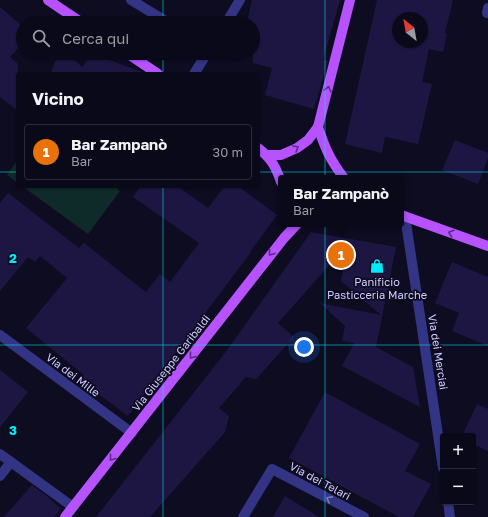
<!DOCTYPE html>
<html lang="it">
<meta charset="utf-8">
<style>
:root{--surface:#0a0919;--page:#181726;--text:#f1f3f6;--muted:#999aa2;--line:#2a2a38;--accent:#00eaf7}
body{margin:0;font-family:"Golos Text",sans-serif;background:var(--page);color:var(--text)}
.controls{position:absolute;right:12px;bottom:12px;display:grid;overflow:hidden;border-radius:4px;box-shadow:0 1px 3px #0004}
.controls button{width:36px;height:36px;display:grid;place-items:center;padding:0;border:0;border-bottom:1px solid var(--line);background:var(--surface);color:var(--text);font:20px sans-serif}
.compass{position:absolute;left:392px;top:12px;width:36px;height:36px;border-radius:50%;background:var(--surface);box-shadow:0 1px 3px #0004;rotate:329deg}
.you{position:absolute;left:304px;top:347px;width:14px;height:14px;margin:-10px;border:3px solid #fff;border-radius:50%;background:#1a73e8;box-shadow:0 0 0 6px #1a73e833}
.badge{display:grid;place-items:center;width:26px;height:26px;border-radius:50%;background:var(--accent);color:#fff;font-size:13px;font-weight:700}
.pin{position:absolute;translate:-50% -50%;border:2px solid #fff;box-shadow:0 1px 4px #0006}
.popup{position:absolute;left:278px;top:175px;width:126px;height:52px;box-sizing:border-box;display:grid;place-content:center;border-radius:4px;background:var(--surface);filter:drop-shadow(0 1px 3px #0005);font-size:13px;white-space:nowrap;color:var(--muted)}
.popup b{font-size:15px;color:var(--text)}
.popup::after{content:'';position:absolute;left:50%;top:100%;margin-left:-8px;border:8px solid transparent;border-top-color:var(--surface)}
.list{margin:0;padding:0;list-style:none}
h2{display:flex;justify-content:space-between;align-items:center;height:52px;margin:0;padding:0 16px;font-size:17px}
h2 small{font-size:13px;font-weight:400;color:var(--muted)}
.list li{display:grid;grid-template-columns:26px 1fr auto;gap:12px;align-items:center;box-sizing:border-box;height:56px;margin:0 8px 8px;padding:0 8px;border:1px solid var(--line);border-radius:4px}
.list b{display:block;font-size:15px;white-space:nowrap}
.list p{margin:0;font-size:13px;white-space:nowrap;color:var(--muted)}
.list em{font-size:13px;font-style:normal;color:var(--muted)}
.icon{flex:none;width:22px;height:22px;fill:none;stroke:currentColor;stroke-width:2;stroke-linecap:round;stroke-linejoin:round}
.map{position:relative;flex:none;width:488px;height:517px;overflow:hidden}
.search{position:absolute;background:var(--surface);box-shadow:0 1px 3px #0004;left:16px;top:16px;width:244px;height:44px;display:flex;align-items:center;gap:10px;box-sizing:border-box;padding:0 14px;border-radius:22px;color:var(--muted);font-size:15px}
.panel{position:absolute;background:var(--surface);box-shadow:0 1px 3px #0004;left:16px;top:72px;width:244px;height:116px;border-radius:4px}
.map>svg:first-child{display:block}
.green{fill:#0e2b29}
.building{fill:#1d1643;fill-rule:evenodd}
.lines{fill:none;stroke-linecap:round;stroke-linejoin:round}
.minor{stroke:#333483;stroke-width:10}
.major{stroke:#b653ff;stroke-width:10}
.oneway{stroke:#5a2c85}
.oneway2{stroke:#7978bb}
.grid{fill:none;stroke:#00eaf7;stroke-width:1;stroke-opacity:0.55}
.labels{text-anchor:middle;stroke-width:3.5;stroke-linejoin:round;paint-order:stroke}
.poi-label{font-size:11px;fill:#cfccff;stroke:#0e0c21}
.street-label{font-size:11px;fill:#cfccff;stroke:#0e0c21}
.grid-label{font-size:13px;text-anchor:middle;font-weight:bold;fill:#00eaf7;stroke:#0e0c21;stroke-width:3.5;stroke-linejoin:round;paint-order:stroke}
</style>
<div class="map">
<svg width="488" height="517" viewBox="0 0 488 517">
<rect width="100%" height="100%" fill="#0e0c21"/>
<g class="green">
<path d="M18 159V183L7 175Z"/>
<path d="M22 186H114L120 191 88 234Z"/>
</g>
<g class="building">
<path d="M252 0H340L323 60 328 61 314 109 265 95 272 68 253 63V23H247Z"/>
<path d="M377 0H453L445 33 447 34 443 52 429 49 422 82 432 84 418 144 385 137 382 153 345 144ZM398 18H422V42H398Z"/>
<path d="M0 7 23 27V43L10 57 18 64V111L0 97Z"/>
<path d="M63 53H67L82 67 93 54 142 72V74H50L55 62Z"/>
<path d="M455 140 488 153V158L478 184 442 170Z"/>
<path d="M141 186H177L208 208 225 186H238L277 215 250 252H251L128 416 80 380 84 375 26 328 67 278 40 256 35 262 28 257 0 291V203L8 193 79 248 84 243 146 292 160 274 170 282 199 243 133 197Z"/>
<path d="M311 232 396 247 376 347 413 367 420 407 342 366 354 343 342 341 345 326 320 303 381 315 341 281 348 244 278 323 294 337 256 379 246 377 219 408 229 416 225 432 150 517H96L228 349Z"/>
<path d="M452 262 488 277V346L452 331 459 313 435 303Z"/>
<path d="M0 370 28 392 0 427Z"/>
<path d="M325 392 420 444 405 471 431 484 413 517H399L289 458Z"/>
<path d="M477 404 488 409V451L473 444V436H462Z"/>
<path d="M32 485 47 496 61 509 54 517H4Z"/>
<path d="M285 496 319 517H273Z"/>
</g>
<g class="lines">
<g class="minor">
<path d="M131 0 169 23"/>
<path d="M487 13 488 8"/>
<path d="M226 23 240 0"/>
<path d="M194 74 207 53"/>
<path d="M405 216 443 468"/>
<path d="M0 335 132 433"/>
<path d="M0 454 73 507"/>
<path d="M0 476 11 462"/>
<path d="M448 502 450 517"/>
<path d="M243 517 272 469 364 517"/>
</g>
<g class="major">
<path d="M48 0 82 23"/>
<path d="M127 53 158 74"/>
<path d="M258 148C271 158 276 167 281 182"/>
<path d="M267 155H281L297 148 308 140 318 127"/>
<path d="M344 178C330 160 325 148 318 127L350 0"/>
<path d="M401 215 488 246"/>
<path d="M65 517 284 238 297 224"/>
</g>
</g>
<defs><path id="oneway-chevron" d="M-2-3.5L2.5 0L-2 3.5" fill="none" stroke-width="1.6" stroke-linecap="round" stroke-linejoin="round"/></defs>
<g class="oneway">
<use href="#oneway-chevron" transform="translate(328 89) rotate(-76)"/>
<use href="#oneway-chevron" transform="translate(296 148) rotate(-30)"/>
<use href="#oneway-chevron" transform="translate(451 233) rotate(-161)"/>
<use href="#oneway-chevron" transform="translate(271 253) rotate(128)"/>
<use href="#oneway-chevron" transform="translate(192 356) rotate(128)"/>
<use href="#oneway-chevron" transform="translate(112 458) rotate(128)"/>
</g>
<use class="oneway2" href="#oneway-chevron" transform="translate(329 499) rotate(-152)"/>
<path class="grid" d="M163 0V23M325 0V517M163 53V74M0 172H18M258 172H488M163 186V517M0 345H488"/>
<defs>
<symbol id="shop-bare" viewBox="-9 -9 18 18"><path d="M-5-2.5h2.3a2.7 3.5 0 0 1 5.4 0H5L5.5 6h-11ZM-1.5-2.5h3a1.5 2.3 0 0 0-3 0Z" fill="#00eaf7" stroke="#0e0c21" stroke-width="2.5" paint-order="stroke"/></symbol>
</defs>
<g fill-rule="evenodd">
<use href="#shop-bare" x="367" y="256" width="20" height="20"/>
</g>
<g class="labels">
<g class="poi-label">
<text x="377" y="286">Panificio<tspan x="377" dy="13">Pasticceria Marche</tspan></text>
</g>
<g class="street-label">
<text transform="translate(438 352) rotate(81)" y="4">Via dei Merciai</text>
<text transform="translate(171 363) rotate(-52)" y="4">Via Giuseppe Garibaldi</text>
<text transform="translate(73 375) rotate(37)" y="4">Via dei Mille</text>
<text transform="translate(320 481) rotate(28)" y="4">Via dei Telari</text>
</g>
</g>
<g class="grid-label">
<text x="13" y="263">2</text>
<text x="13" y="435">3</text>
</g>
</svg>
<div class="controls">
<button>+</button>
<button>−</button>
</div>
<svg class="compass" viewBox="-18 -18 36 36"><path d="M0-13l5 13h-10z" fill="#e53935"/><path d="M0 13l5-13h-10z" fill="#999aa2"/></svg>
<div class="you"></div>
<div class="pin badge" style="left:341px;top:255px;background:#e8710a">1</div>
<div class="popup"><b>Bar Zampanò</b>Bar</div>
<div class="search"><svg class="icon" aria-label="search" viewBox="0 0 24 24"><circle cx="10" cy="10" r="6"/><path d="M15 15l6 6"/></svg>Cerca qui</div>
<section class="panel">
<h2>Vicino<small></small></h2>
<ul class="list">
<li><span class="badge" style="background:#e8710a">1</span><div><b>Bar Zampanò</b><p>Bar</p></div><em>30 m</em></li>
</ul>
</section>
</div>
